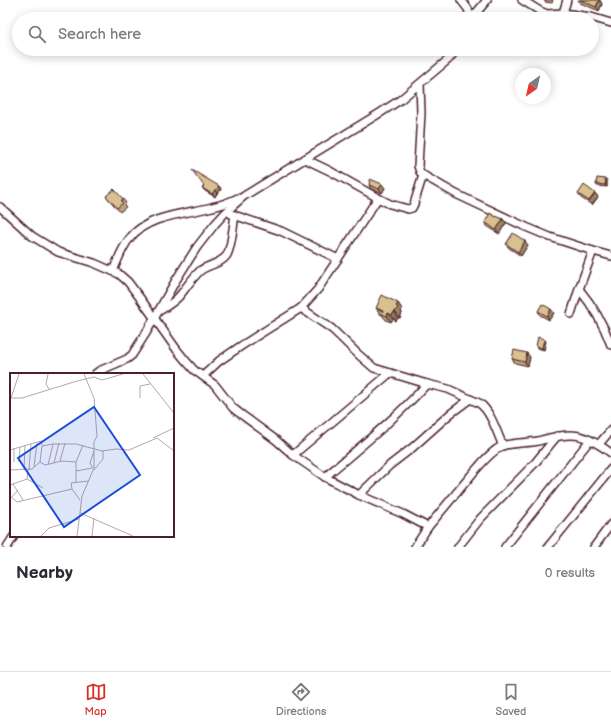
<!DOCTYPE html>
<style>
:root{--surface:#fff;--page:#f2f2f3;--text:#2b2b33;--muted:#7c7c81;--line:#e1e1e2;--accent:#d93025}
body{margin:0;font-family:"Balsamiq Sans",sans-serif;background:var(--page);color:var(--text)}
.compass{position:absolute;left:515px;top:68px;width:36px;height:36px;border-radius:50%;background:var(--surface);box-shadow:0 2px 10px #0003;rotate:214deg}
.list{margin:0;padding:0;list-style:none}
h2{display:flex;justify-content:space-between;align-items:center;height:52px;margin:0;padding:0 16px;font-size:17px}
h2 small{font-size:13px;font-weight:400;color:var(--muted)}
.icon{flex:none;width:22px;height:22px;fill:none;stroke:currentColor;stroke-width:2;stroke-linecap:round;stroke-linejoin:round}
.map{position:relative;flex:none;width:611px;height:547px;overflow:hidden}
.search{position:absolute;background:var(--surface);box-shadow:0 2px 10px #0003;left:12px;right:12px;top:12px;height:44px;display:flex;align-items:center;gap:10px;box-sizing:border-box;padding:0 14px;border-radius:22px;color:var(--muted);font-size:15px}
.sheet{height:124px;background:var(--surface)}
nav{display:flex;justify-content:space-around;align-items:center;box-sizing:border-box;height:56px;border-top:1px solid var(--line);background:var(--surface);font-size:11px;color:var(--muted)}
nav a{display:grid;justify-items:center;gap:2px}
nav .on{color:var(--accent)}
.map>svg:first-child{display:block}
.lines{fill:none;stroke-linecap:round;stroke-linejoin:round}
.minor-casing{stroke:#4a1f2b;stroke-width:10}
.minor{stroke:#fff;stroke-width:7}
.wall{fill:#bba57b;stroke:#4a1f2b}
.shaded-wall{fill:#988664;stroke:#4a1f2b}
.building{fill:#d9c08f;stroke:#4a1f2b}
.inset-road{fill:none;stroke:#b7a5aa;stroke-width:1}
.view{fill:#1d4ed8;fill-opacity:0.15;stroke:#1d4ed8;stroke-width:2}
.inset-edge{fill:none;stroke:#4a1f2b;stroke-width:2}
</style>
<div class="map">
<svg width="611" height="547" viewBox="0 0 611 547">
<rect width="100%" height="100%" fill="#fff"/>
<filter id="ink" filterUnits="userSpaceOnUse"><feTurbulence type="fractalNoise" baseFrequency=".025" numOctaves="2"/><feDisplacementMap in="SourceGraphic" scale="8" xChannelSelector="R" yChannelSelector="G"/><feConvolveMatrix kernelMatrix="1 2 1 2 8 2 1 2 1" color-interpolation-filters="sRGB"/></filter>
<g filter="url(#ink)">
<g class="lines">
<defs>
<g id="minor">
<path d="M461 0 468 9 471 19"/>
<path d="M522 0 540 11 547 14 563 13 591 17 611 23"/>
<path d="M563 13 567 0"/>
<path d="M472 18 487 0"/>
<path d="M420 84 421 113 418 166 420 172 423 175 456 194 526 227 550 237 593 251 611 256"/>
<path d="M305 159 330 171 378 198 390 204 408 209 412 208 414 204 423 175"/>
<path d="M0 207 32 236 58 252 94 263 119 274 128 282 140 298 177 350 186 361 194 370 215 385 233 408 238 412 276 440 293 455 325 477 359 495 403 514 428 527C443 509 458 491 473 473 481 464 490 452 502 446 510 443 528 443 538 441 573 432 581 431 611 453"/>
<path d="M231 214 281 231 338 259"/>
<path d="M113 271C118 260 122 247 130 238 148 215 186 214 212 207 221 205 230 202 238 198"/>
<path d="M579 289C594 307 603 323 611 345"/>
<path d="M301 308 318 289 378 198"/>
<path d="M159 311C167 306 175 302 181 294 187 286 193 277 201 270 210 264 221 264 227 255 232 245 233 226 235 215"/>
<path d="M571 314 579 289 593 251"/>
<path d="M95 374 99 371 127 359 132 355 146 333 176 280 197 247 215 224 225 213 244 196 380 113 400 100 449 59 453 54 456 49"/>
<path d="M203 376 219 361 241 346 301 308 332 329 359 355 374 368 427 384 448 389 479 403C491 411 497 433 503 446"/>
<path d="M599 444 611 430"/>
<path d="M293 455 390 373"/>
<path d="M325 477C360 447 396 418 427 384"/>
<path d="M359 495 390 465 412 448 450 414 470 399"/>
<path d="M7 547 14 536"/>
<path d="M415 547 428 527"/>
<path d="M458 547 480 519 535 463 557 436"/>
<path d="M505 547 590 440"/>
<path d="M548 547 611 469"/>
<path d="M594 547 611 524"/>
</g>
</defs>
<use href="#minor" class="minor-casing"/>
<use href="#minor" class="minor"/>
</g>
<g class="wall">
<path d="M544 0H553L552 3 545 2Z"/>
<path d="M578 0H600L602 4 599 11 580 3Z"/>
<path d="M606 179 607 181V187L597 186 596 184Z"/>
<path d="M369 185 385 188 382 193 371 189Z"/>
<path d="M219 186 221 189 218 194 217 193 215 197 205 191 202 188Z"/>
<path d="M595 193 598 197 592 205 581 198 578 194Z"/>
<path d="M106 196 123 199 126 203 124 205 126 207 120 212Z"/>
<path d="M496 217 503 219 506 223 499 234 487 226 485 222Z"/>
<path d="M506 244 528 245 521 256 509 248Z"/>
<path d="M398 303 402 309 401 311 402 313 400 318H398L396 321 393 319 391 322 386 320 382 315 380 314 376 308Z"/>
<path d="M538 311 554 313 549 320 540 315Z"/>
<path d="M546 341 544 350 537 348 536 346Z"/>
<path d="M530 357 528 366 515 363 512 359Z"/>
</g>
<g class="shaded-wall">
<path d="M599 0 602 4 599 11 596 7Z"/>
<path d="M606 179 607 181V187L605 185Z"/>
<path d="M382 184 385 188 382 193 379 189Z"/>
<path d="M219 186 221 189 218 194 216 190Z"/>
<path d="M215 190 217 193 215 197 212 194Z"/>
<path d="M595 193 598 197 592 205 589 201Z"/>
<path d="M503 219 506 223 499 234 496 230Z"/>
<path d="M525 241 528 245 521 256 518 252Z"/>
<path d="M398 303 402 309 401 311 402 313 400 318 395 312 396 306Z"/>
<path d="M551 309 554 313 549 320 547 316Z"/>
<path d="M394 312 398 318 396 321 392 315Z"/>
<path d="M388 313 393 319 391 322 387 316Z"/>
<path d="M544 339 546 341 544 350 542 348Z"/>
<path d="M527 353 530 357 528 366 525 362Z"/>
</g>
<g class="building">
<path d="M580 0H599L596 7Z"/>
<path d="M192 170 219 186 216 190H215L212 194 202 188 204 186Z"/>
<path d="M597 178 606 179 605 185 596 184Z"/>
<path d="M370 179 382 184 379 189 369 185Z"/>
<path d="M584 185 595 193 589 201 578 194Z"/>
<path d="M114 189 123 199 121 201 123 203 117 208 106 196Z"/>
<path d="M490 213 496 217V216L503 219 496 230 485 222Z"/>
<path d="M513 233 525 241 518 252 506 244Z"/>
<path d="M382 295 398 303 396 306 398 307 395 312H394L392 315 388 313 387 316 382 314 383 311 376 308Z"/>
<path d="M542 304 551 309 547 316 538 311Z"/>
<path d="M538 337 544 339 542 348 536 346Z"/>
<path d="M514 350 527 353 525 362 512 359Z"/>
</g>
</g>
<g transform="translate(10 373)">
<rect width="164" height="164" fill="#fff"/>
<path class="inset-road" d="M38 1 36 11 39 16M74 1 84 25 87 63 84 69V95L72 123 70 140 123 163M133 1 164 40M0 25H12L67 8 84 4 92 7 113 1M1 25 9 1M130 25V13L140 11M143 65 164 55M0 77 31 68 32 72M50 88 55 70M4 89V75M9 89 10 74M30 89 35 92 52 88 66 89 73 72M44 90 49 70M38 92 43 71M24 94 27 70M83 95 80 90 84 78M0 97 22 96 30 89 32 73 43 71H66L92 78 106 76 119 77 147 65 164 78M14 97 15 72M18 97 17 106 33 115M19 97 21 71M84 97 93 86V78M66 98 82 95M66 109V89M3 111 13 127M0 112 17 106M62 116 61 110 79 108M1 124 7 129 62 116 70 127M0 126 8 117M31 163 39 155 69 146M67 163 70 140M82 163 84 145"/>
<path class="view" d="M84 34 130 102 54 154 8 85Z"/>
<rect width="164" height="164" class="inset-edge"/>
</g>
</svg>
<svg class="compass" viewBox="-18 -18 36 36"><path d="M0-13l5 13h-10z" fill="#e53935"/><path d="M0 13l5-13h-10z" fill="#7c7c81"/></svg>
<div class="search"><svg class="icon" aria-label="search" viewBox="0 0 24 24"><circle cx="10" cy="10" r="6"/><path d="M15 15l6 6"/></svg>Search here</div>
</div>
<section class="sheet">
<h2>Nearby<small>0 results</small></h2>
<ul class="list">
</ul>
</section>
<nav>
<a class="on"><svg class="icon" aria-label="map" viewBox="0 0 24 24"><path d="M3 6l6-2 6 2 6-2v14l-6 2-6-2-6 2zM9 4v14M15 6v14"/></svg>Map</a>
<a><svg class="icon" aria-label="directions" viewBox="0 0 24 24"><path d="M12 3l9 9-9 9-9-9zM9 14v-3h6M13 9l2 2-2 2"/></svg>Directions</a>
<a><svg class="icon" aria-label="saved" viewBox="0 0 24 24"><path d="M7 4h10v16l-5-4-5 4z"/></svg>Saved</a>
</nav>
